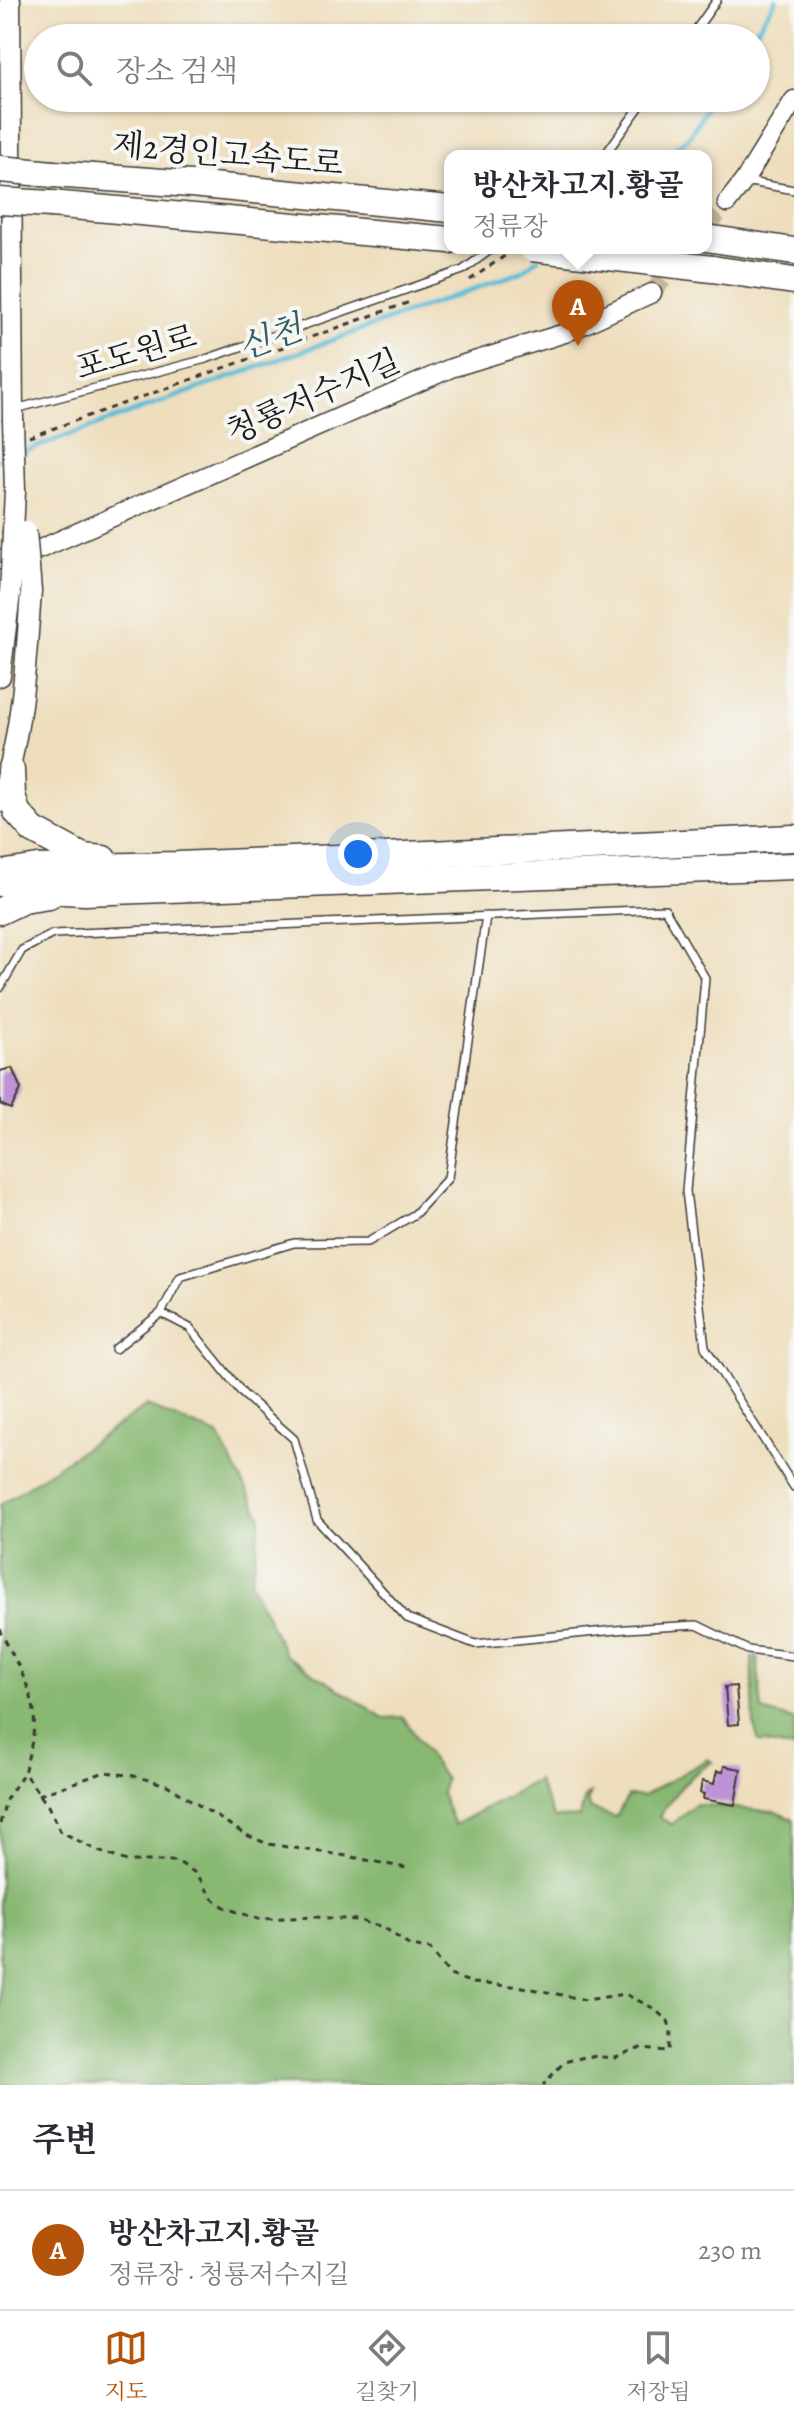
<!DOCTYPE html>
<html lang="ko">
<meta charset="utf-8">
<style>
:root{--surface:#fff;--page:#f2f2f3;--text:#2b2b33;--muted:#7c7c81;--line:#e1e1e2;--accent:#b45309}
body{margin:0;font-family:Alegreya,"Noto Serif KR",serif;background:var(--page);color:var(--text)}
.you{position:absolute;left:358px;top:854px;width:28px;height:28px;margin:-20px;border:6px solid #fff;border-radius:50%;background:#1a73e8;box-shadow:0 0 0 12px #1a73e833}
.badge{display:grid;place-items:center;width:52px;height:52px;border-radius:50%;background:var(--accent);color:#fff;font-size:26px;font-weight:700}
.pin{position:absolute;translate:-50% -66px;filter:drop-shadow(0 2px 4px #0008)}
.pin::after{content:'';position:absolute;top:42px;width:28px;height:24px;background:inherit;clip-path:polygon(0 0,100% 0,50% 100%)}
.popup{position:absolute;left:444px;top:150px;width:268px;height:104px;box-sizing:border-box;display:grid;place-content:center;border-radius:16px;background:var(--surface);filter:drop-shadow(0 2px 6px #0005);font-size:26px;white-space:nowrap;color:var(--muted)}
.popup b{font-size:30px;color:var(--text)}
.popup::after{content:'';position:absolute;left:50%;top:100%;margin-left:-16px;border:16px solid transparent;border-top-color:var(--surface)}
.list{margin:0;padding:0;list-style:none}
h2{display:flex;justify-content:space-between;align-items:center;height:104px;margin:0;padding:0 32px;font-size:34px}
h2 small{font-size:26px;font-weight:400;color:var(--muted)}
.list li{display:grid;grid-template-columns:52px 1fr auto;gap:24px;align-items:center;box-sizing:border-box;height:120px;padding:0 32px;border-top:2px solid var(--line)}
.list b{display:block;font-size:30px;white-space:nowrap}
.list p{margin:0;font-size:26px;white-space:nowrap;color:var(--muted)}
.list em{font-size:26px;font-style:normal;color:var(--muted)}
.icon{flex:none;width:44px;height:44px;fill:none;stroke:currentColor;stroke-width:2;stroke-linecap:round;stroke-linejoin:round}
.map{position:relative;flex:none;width:794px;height:2085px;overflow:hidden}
.search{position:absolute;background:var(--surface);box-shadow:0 2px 6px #0004;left:24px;right:24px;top:24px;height:88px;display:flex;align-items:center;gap:20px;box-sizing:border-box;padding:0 28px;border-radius:44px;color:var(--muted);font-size:30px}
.sheet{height:224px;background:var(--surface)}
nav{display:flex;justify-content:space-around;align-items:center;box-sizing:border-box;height:112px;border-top:2px solid var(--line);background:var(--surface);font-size:22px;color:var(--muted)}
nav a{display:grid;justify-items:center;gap:4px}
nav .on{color:var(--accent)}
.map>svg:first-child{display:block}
.forest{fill:#88b872;stroke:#526a47;stroke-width:2}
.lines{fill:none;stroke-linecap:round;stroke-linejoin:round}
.stream{stroke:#5abcd8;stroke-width:5}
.building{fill:#be93d5}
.tertiary-tunnel{stroke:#c4b79d;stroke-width:18;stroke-dasharray:18 9;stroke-linecap:butt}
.service-casing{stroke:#3c3934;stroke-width:10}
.tertiary-casing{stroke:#3c3934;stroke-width:21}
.secondary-casing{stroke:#3c3934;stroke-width:23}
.motorway-casing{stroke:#3c3934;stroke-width:29}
.path{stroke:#3c3934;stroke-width:3;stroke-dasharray:6 6;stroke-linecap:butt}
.service{stroke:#fff;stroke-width:7}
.tertiary{stroke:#fff;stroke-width:18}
.secondary{stroke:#fff;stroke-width:20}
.motorway{stroke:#fff;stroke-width:26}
.secondary-bridge-casing{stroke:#3c3934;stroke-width:23;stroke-linecap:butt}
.motorway-bridge-casing{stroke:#3c3934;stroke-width:29;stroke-linecap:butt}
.secondary-bridge{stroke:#fff;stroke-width:20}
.motorway-bridge{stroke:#fff;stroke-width:26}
.labels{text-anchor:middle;stroke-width:8;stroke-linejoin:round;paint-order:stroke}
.street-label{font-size:32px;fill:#1c1c1c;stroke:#f6f6f2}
.water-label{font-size:34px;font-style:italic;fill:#355c67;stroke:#f6f6f2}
</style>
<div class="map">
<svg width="794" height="2085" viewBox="0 0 794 2085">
<rect width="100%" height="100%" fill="#f6f6f2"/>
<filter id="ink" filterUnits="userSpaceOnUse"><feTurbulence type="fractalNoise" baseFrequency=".0125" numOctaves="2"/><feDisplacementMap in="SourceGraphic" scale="16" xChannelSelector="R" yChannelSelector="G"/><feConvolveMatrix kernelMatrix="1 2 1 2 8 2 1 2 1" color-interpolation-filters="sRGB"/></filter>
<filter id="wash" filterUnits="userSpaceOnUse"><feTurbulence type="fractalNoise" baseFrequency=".006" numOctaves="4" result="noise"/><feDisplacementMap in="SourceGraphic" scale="32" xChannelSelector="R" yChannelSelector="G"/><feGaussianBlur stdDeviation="1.8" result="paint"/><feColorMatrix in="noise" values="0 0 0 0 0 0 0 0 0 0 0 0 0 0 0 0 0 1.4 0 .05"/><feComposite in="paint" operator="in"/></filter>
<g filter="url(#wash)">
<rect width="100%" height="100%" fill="#eedebd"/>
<g class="forest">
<path d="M147 1406 218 1435 261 1517 251 1583 285 1655 384 1718 403 1717 445 1780 441 1793 454 1825 537 1780 554 1818 580 1817 585 1796 591 1793 587 1802 591 1809 616 1817 628 1796H643L708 1759 712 1762C690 1774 672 1796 659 1817L671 1825 695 1804 776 1812 794 1820V2085H0V1505Z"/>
<path d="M757 1656 762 1711 794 1720V1749L759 1742 754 1726 752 1665V1658Z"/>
</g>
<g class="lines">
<g class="stream">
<path d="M751 38 776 0"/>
<path d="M665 156 688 138 713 98"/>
<path d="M20 453 521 272 538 259"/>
<path d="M0 460 11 456"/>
</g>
</g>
<g id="blocks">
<g class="building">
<path d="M12 1068 21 1089 11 1109 0 1104V1071Z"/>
<path d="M736 1686 739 1724 728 1725 725 1687Z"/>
<path d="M724 1766 741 1769 735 1805 703 1799 704 1794 700 1793 702 1781 714 1784 717 1771 723 1772Z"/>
</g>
</g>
</g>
<g filter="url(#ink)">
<use href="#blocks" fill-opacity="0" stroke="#3c3934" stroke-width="2"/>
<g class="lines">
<g class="tertiary-tunnel">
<path d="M706 228 727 203"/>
<path d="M652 293 689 248"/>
</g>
<defs>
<g id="service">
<path d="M690 38 717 0"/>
<path d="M604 156 646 98"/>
<path d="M745 181 794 190"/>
<path d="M15 409 206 359 463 270 493 248"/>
<path d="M0 988 22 950 53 934 665 909 705 978 686 1191 705 1347 794 1487"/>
<path d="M161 1313 190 1328 243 1394 294 1439 317 1520 407 1618 475 1644 626 1629 697 1625 748 1650 794 1656"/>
<path d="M115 1349 161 1313 180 1277 294 1243 368 1242 415 1214 448 1178 486 916"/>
</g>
<g id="tertiary">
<path d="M727 203 744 181 794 100"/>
<path d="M0 559 40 549 451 368 565 333 652 293"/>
</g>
<g id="secondary">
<path d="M10 0 13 419"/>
<path d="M13 532 15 491"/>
<path d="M0 676 10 593"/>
<path d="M0 802C22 735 26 661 31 591"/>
</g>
<g id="motorway">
<path d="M53 174 191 184 450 209"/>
<path d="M51 204 450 240"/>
<path d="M706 238 794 251"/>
<path d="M712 269 794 281"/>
<path d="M11 770 12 795 17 812 33 830 83 857 103 859"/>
<path d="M0 874 38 868 178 865 794 838"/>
<path d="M0 883 40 890 85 892 794 866"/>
<path d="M0 911 23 900 49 896"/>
</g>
</defs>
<use href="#service" class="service-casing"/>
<use href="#tertiary" class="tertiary-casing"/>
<use href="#secondary" class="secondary-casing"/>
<use href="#motorway" class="motorway-casing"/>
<g class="path">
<path d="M470 280 513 250"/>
<path d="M29 437 410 302"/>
<path d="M0 1629C11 1654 30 1683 34 1711 36 1732 29 1753 24 1773L48 1806 60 1831 98 1851 127 1861H177L197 1874 212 1898 226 1908 258 1919 316 1917 357 1920 383 1927 410 1946 430 1949 450 1975 473 1983 523 1987 586 2000 625 1994 653 2008 668 2021 671 2030 670 2051 638 2049 616 2058 589 2056 564 2062 543 2085"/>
<path d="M39 1795 105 1772 134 1776 167 1785 246 1835 268 1844 347 1856 411 1869"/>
<path d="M0 1824 6 1800 23 1774"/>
</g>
<use href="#service" class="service"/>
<use href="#tertiary" class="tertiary"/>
<use href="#secondary" class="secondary"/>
<use href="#motorway" class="motorway"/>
<defs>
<g id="secondary-bridge">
<path d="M13 419 15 491"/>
<path d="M26 531 31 591"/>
<path d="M10 593 13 532"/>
</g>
<g id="motorway-bridge">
<path d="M0 169 53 174"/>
<path d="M0 201 51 204"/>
<path d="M532 248 712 269"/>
</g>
</defs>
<use href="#secondary-bridge" class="secondary-bridge-casing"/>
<use href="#motorway-bridge" class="motorway-bridge-casing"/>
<use href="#secondary-bridge" class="secondary-bridge"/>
<use href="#motorway-bridge" class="motorway-bridge"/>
</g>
</g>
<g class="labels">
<g class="street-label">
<text transform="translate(228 154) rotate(5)" y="11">제2경인고속도로</text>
<text transform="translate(136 352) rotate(-16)" y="11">포도원로</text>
<text transform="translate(313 396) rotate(-24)" y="11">청룡저수지길</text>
</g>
<g class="water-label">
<text transform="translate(270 337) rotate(-20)" y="12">신천</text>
</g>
</g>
</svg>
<div class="you"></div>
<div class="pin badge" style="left:578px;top:346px">A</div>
<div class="popup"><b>방산차고지.황골</b>정류장</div>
<div class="search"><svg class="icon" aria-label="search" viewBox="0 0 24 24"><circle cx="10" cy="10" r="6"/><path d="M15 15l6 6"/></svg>장소 검색</div>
</div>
<section class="sheet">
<h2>주변<small></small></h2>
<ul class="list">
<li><span class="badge">A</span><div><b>방산차고지.황골</b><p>정류장 · 청룡저수지길</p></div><em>230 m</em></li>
</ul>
</section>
<nav>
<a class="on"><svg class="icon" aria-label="map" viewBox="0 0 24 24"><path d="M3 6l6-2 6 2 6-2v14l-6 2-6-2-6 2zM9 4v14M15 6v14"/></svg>지도</a>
<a><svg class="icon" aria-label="directions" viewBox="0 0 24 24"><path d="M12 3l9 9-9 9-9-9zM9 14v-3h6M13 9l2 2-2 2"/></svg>길찾기</a>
<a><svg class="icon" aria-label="saved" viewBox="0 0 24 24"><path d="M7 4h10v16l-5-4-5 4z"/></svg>저장됨</a>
</nav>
